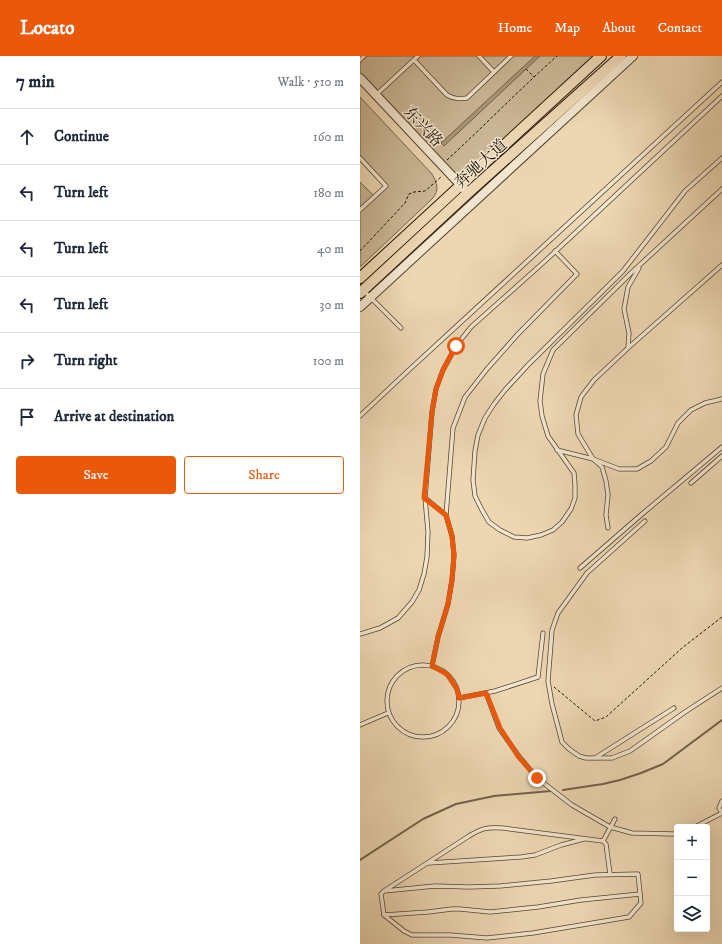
<!DOCTYPE html>
<meta charset="utf-8">
<style>
:root{--surface:#fff;--page:#f2f2f3;--text:#1f2937;--muted:#747a83;--line:#e0e1e3;--accent:#ea580c}
body{margin:0;font-family:"IM FELL DW Pica","Noto Serif SC",serif;background:var(--page);color:var(--text)}
.controls{position:absolute;right:12px;bottom:12px;display:grid;overflow:hidden;border-radius:4px;box-shadow:0 4px 16px #0002}
.controls button{width:36px;height:36px;display:grid;place-items:center;padding:0;border:0;border-bottom:1px solid var(--line);background:var(--surface);color:var(--text);font:20px sans-serif}
.stop{position:absolute;width:12px;height:12px;margin:-9px;border:3px solid #ea580c;border-radius:50%;background:#fff}
.stop.end{background:#ea580c;border-color:#fff;box-shadow:0 1px 4px #0008}
.list{margin:0;padding:0;list-style:none}
h2{display:flex;justify-content:space-between;align-items:center;height:52px;margin:0;padding:0 16px;font-size:17px}
h2 small{font-size:13px;font-weight:400;color:var(--muted)}
.list li{display:grid;grid-template-columns:26px 1fr auto;gap:12px;align-items:center;box-sizing:border-box;height:56px;padding:0 16px;border-top:1px solid var(--line)}
.list b{display:block;font-size:15px;white-space:nowrap}
.list em{font-size:13px;font-style:normal;color:var(--muted)}
.actions{display:flex;gap:8px;padding:12px 16px}
.actions a{flex:1;padding:9px 0;border:1px solid var(--accent);border-radius:4px;text-align:center;font-size:14px;color:var(--accent)}
.actions .main{background:var(--accent);color:#fff}
.icon{flex:none;width:22px;height:22px;fill:none;stroke:currentColor;stroke-width:2;stroke-linecap:round;stroke-linejoin:round}
.map{position:relative;flex:none;width:362px;height:888px;overflow:hidden}
header{display:flex;align-items:center;gap:24px;box-sizing:border-box;height:56px;padding:0 20px;background:var(--accent);color:#fff}
header strong{font-size:19px}
nav{display:flex;gap:22px;margin-inline-start:auto;font-size:14px}
main{display:flex}
aside{flex:1;background:var(--surface)}
.map>svg:first-child{display:block}
.green{fill:#cab695;stroke:#76654c}
.water{fill:#a89578;stroke:#72614a}
.lines{fill:none;stroke-linecap:round;stroke-linejoin:round}
.stream{stroke:#72614a;stroke-width:2}
.service-casing{stroke:#544530;stroke-width:5}
.tertiary-casing{stroke:#544530;stroke-width:10}
.primary-casing{stroke:#211404;stroke-width:12}
.path{stroke:#211404;stroke-width:1;stroke-dasharray:3 2;stroke-linecap:butt}
.service{stroke:#f3e5ce;stroke-width:3.5}
.tertiary{stroke:#f3e5ce;stroke-width:8}
.primary{stroke:#edd7b3;stroke-width:10}
.route{stroke:#ea580c;stroke-width:5}
.labels{text-anchor:middle;stroke-width:3;stroke-linejoin:round;paint-order:stroke}
.street-label{font-size:16px;fill:#211404;stroke:#f3e5ce}
</style>
<header>
<strong>Locato</strong>
<nav><a>Home</a><a>Map</a><a>About</a><a>Contact</a></nav>
</header>
<main>
<aside>
<h2>7 min<small>Walk · 510 m</small></h2>
<ul class="list">
<li><svg class="icon" aria-label="ahead" viewBox="0 0 24 24"><path d="M12 20V5M6 11l6-6 6 6"/></svg><div><b>Continue</b></div><em>160 m</em></li>
<li><svg class="icon" aria-label="left" viewBox="0 0 24 24"><path d="M17 20v-9H6M10 6l-5 5 5 5"/></svg><div><b>Turn left</b></div><em>180 m</em></li>
<li><svg class="icon" aria-label="left" viewBox="0 0 24 24"><path d="M17 20v-9H6M10 6l-5 5 5 5"/></svg><div><b>Turn left</b></div><em>40 m</em></li>
<li><svg class="icon" aria-label="left" viewBox="0 0 24 24"><path d="M17 20v-9H6M10 6l-5 5 5 5"/></svg><div><b>Turn left</b></div><em>30 m</em></li>
<li><svg class="icon" aria-label="right" viewBox="0 0 24 24"><path d="M7 20v-9h11M14 6l5 5-5 5"/></svg><div><b>Turn right</b></div><em>100 m</em></li>
<li><svg class="icon" aria-label="arrive" viewBox="0 0 24 24"><path d="M6 21V4h12l-3 4 3 4H6"/></svg><div><b>Arrive at destination</b></div></li>
</ul>
<div class="actions"><a class="main">Save</a><a>Share</a></div>
</aside>
<div class="map">
<svg width="362" height="888" viewBox="0 0 362 888">
<rect width="100%" height="100%" fill="#edd7b3"/>
<filter id="stains"><feTurbulence type="fractalNoise" baseFrequency=".005" numOctaves="4"/><feColorMatrix values="0 0 0 0 .2 0 0 0 0 .09 0 0 0 0 .02 0 0 0 .5 -.17"/></filter>
<radialGradient id="worn" r=".72"><stop offset=".6" stop-color="#630" stop-opacity="0"/><stop offset="1" stop-color="#630" stop-opacity=".3"/></radialGradient>
<g class="green">
<path d="M0 0H241L100 130 0 22Z"/>
<path d="M0 41 72 118C77 127 80 134 72 143L0 211V154L26 130 0 102Z"/>
<path d="M0 126 13 139 0 152Z"/>
</g>
<path class="water" d="M175 0H180L84 90 81 87Z"/>
<g class="lines">
<g class="stream">
<path d="M203 734 243 728 260 724 281 717 303 708 362 664"/>
<path d="M0 804 63 763 96 748 134 740 191 735"/>
</g>
<defs>
<g id="service">
<path d="M119 0 134 16"/>
<path d="M0 4 4 0"/>
<path d="M54 4 87 39C94 43 99 43 107 42L151 0"/>
<path d="M17 38 58 0"/>
<path d="M0 102 26 130 0 154"/>
<path d="M362 102 325 135 263 215 168 309 145 334 134 348 125 362 118 379 115 395 113 424 115 440 122 454 129 466 140 474 154 481 167 482 181 479 193 474 202 466 211 453 215 442V429L214 417 188 380 182 360 180 345 183 318 193 294 271 217 362 133"/>
<path d="M362 209 268 292 234 324 221 341 216 359 218 378 233 403 259 413H277L291 405 306 391 318 367 331 354 345 347 362 343"/>
<path d="M4 235 41 272"/>
<path d="M268 292 269 277 264 253 268 231 279 212"/>
<path d="M0 360 50 313 362 26"/>
<path d="M197 394 233 403 242 411 246 425 248 439 246 459 248 472"/>
<path d="M331 427 362 400"/>
<path d="M65 442 86 459 92 480 94 499 92 524 88 548 78 581 72 610"/>
<path d="M86 459 93 372 105 341 127 313 158 278 217 218 195 195"/>
<path d="M285 465 227 517 198 557 192 574 188 625 192 648 202 686 209 693 219 700 226 702H235L314 652"/>
<path d="M220 512 281 459 362 391"/>
<path d="M0 578 20 572 38 562 52 546 59 534 64 518 67 501 68 476 65 442 72 356 76 333 83 314 96 290 111 271 184 206 362 40"/>
<circle cx="63" cy="645" r="36"/>
<path d="M126 637 139 672 158 699 177 722 212 749 250 771 272 777 314 778 317 777"/>
<path d="M99 642 135 635 178 621 183 577"/>
<path d="M0 669 28 657"/>
<path d="M236 702H252L270 695 325 656 362 632"/>
<path d="M335 771 362 757 359 752 362 745"/>
<path d="M243 785 255 763"/>
<path d="M69 807 161 801 175 799 201 789 224 783"/>
<path d="M24 835 75 830 109 831 140 830 191 825 235 819 278 818 281 847 269 861 173 877 127 882 90 879H52L44 875 24 859 21 838 24 835 109 780C122 772 127 771 143 772L243 785 246 788 250 818"/>
<path d="M24 859 68 856 92 853H100L130 856 178 851 221 844 280 838"/>
</g>
<g id="tertiary">
<path d="M0 22 108 137"/>
<path d="M0 251 273 0"/>
</g>
<g id="primary">
<path d="M0 222 241 0"/>
<path d="M0 237 108 137 261 0"/>
</g>
</defs>
<use href="#service" class="service-casing"/>
<use href="#tertiary" class="tertiary-casing"/>
<use href="#primary" class="primary-casing"/>
<g class="path">
<path d="M166 13 174 21"/>
<path d="M87 104C124 70 159 34 197 0"/>
<path d="M0 195 45 147 49 138 54 136 65 135 81 121"/>
<path d="M194 631 235 665 246 661 322 592 362 561"/>
</g>
<use href="#service" class="service"/>
<use href="#tertiary" class="tertiary"/>
<use href="#primary" class="primary"/>
</g>
<g class="lines">
<path class="route" d="M96 290 83 314 76 333 72 356 64 442 86 459 92 480 94 499 92 524 88 548 78 581 72 610 87 618 97 633 99 642 126 637 140 672 158 700 177 722"/>
</g>
<g class="labels">
<g class="street-label">
<text transform="translate(64 70) rotate(47)" y="6">东兴路</text>
<text transform="translate(120 107) rotate(-42)" y="6">奔驰大道</text>
</g>
</g>
<rect width="100%" height="100%" filter="url(#stains)"/>
<rect width="100%" height="100%" fill="url(#worn)"/>
</svg>
<div class="controls">
<button>+</button>
<button>−</button>
<button><svg class="icon" aria-label="layers" viewBox="0 0 24 24"><path d="M12 4l9 5-9 5-9-5zM3 14l9 5 9-5"/></svg></button>
</div>
<div class="stop" style="left:96px;top:290px"></div>
<div class="stop end" style="left:177px;top:722px"></div>
</div>
</main>
